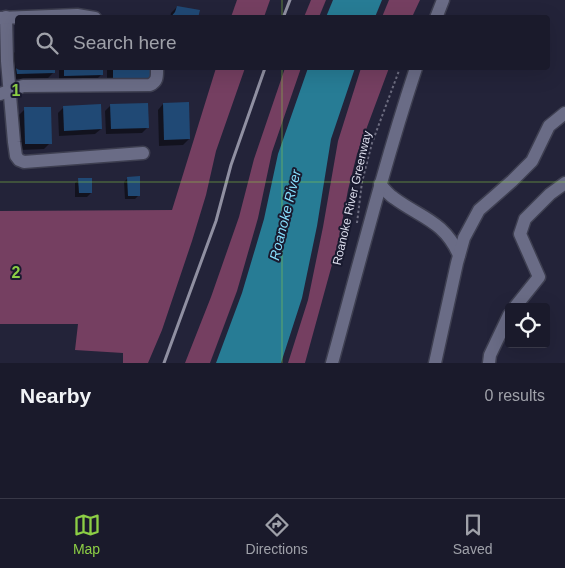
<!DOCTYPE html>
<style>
:root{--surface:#1a1a2b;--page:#232333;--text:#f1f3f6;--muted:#9fa1a9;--line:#383847;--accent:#8cce45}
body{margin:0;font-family:Arial,sans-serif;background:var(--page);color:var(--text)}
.controls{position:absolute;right:15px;bottom:15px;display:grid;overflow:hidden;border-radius:5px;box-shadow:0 5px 20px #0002}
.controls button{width:45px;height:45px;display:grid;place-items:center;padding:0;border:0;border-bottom:1px solid var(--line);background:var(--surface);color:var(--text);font:25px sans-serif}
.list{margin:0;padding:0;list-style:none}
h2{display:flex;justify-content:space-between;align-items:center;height:65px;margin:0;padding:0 20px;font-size:21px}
h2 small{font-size:16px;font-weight:400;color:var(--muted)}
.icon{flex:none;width:28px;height:28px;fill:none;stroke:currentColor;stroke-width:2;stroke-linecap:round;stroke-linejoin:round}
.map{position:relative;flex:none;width:565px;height:363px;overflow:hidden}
.search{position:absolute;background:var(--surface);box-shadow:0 5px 20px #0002;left:15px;right:15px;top:15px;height:55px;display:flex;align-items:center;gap:12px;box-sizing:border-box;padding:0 18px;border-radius:5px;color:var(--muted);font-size:19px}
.sheet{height:135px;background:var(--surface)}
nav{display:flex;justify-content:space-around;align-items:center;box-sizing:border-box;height:70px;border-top:1px solid var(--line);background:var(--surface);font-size:14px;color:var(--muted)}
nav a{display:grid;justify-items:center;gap:2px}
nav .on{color:var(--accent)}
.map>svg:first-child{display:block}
.forest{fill:#753f61}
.water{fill:#277c95}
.shadow{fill:#0007}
.building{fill:#204975}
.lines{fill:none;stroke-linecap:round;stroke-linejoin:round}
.minor-casing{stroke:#3e3f51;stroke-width:15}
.path{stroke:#6d6d80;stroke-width:2;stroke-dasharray:2.5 2.5;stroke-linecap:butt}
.minor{stroke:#6a6c86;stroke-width:12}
.rail{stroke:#9090a2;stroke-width:3}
.grid{fill:none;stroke:#8cce45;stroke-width:1;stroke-opacity:0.55}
.labels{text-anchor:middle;stroke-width:4;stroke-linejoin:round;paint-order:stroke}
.street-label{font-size:12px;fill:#dedfee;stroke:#191a2f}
.water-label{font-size:14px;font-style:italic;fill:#87dffd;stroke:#191a2f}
.grid-label{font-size:16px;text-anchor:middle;font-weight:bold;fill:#8cce45;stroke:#191a2f;stroke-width:4;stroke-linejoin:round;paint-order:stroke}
</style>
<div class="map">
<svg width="565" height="363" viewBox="0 0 565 363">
<rect width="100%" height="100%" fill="#232339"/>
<g class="forest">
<path d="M237 0H270L264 17H231Z"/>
<path d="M311 0H326L319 17H304Z"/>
<path d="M389 0H420L412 17H382Z"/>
<path d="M216 68H245L216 151 206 195 192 241 162 330 148 363H123V353L75 350 78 324H0V211L172 210Z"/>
<path d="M285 68H301L272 152 258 218 237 291 210 363H185L211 297 239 217 254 159Z"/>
<path d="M361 68H389L357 154 348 190 339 239 305 363H288L308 300 323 227 338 141Z"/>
</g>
<g class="water">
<path d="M333 0H382L375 17H326Z"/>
<path d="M308 68H355L331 139 317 226 302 298 281 363H216L242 293 264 219 278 154Z"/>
</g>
<g class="shadow">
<path d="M177 7 197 18H170L171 13Z"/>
<path d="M17 50 18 68H54V72L48 78 11 79V56Z"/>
<path d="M59 68H101L102 74 96 80 59 82Z"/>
<path d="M107 68H149V77L143 83 107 85Z"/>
<path d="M163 104 189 139 183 145 159 146 158 110Z"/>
<path d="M111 105 148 127 142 133 106 134 105 111Z"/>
<path d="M64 107 101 129 95 134 59 136 58 113Z"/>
<path d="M25 109 50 143 44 149 20 150 19 115Z"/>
<path d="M128 178 139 195 135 199H125L124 182Z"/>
<path d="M79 180 91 193 87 197H75V183Z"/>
</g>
<g class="building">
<path d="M177 6 200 10 198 18H170L175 12Z"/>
<path d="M16 68H55V73L17 74Z"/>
<path d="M64 68H103V75L64 76Z"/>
<path d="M113 68H150L151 78 113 79Z"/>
<path d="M189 102 190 139 164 140 163 103Z"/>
<path d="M148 103 149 128 111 129 110 104Z"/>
<path d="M101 104 102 129 64 131 63 106Z"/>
<path d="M24 107H51L52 144H25Z"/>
<path d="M140 176V196H128L127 177Z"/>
<path d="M78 178H92V193H79Z"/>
</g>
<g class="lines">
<defs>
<g id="minor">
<path d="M6 17 7 61 14 142 16 156 19 160 24 162 143 153"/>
<path d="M0 18 77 15 95 18"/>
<path d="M436 18 443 0"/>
<path d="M0 94 23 86 150 85C158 81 157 76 157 68"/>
<path d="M380 184C384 189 389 195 394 198 421 218 444 221 459 255"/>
<path d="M515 307 539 277 520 234 525 219 550 194 565 183"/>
<path d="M332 363C359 264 384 165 416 68"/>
<path d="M435 363 457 263 464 238 479 210 512 181 532 161 549 126 565 113"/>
<path d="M489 363 490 355 509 315"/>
</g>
</defs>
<use href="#minor" class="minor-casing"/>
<path class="path" d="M357 223 362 182 372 143 400 68"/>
<use href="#minor" class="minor"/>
<g class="rail">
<path d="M283 18 290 0"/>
<path d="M164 363 216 221 231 165 265 68"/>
</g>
</g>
<path class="grid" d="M282 0V18M282 68V363M0 182H565"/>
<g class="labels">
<g class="street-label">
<text transform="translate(352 198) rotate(-77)" y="4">Roanoke River Greenway</text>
</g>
<g class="water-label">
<text transform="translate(285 215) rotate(-76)" y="5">Roanoke River</text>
</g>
</g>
<g class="grid-label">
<text x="16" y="96">1</text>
<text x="16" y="278">2</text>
</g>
</svg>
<div class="controls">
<button><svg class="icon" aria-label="locate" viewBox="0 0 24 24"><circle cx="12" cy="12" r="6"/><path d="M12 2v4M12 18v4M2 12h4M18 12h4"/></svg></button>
</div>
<div class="search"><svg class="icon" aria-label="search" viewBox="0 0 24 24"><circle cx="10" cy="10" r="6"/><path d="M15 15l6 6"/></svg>Search here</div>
</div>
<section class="sheet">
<h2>Nearby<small>0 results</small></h2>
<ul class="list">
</ul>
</section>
<nav>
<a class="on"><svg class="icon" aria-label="map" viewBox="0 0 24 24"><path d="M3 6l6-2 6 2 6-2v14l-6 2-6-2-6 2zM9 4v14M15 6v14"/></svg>Map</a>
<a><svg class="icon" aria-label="directions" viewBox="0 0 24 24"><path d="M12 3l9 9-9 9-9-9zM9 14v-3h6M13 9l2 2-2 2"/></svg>Directions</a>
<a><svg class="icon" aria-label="saved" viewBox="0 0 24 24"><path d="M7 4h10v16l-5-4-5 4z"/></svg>Saved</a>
</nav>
